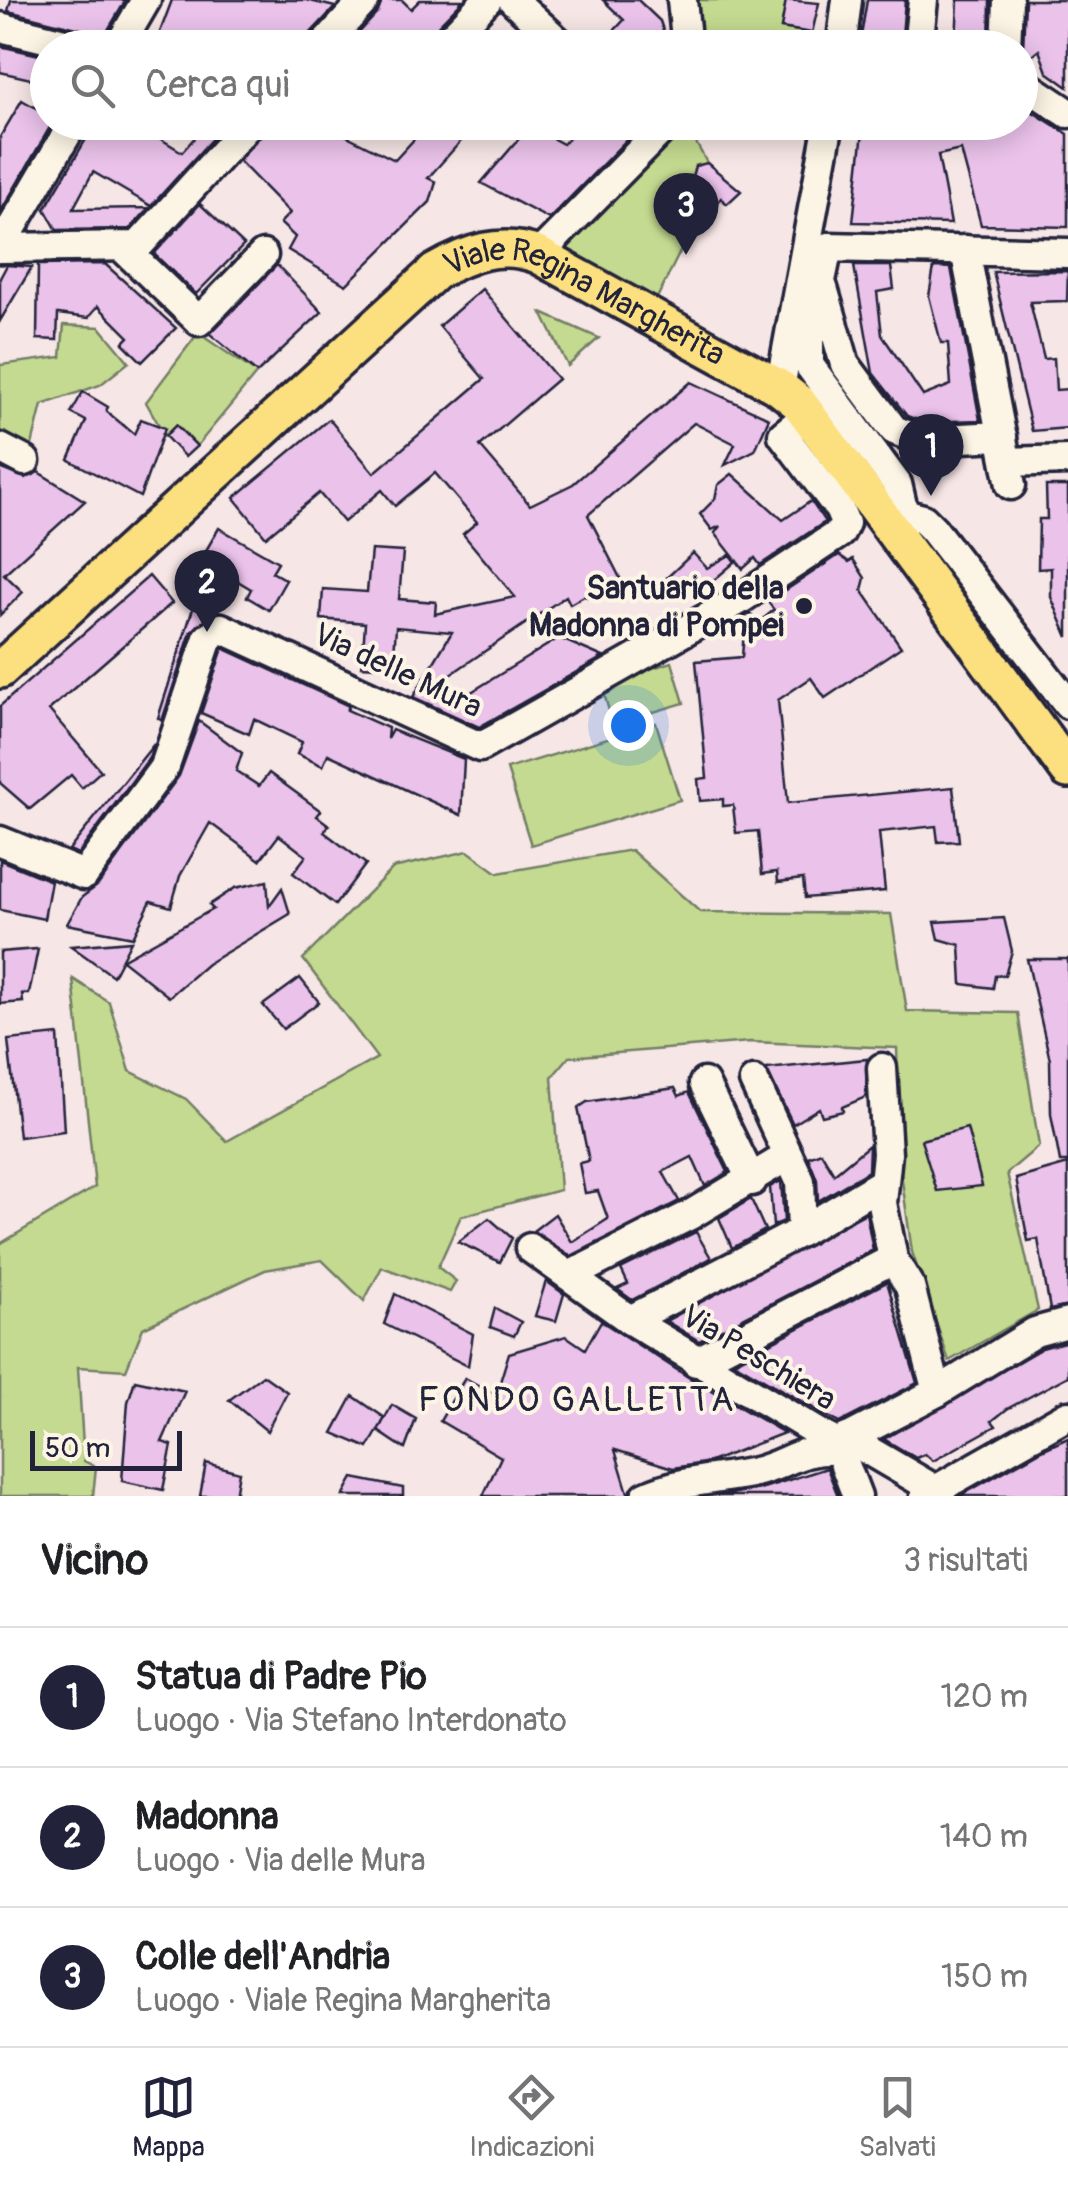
<!DOCTYPE html>
<html lang="it">
<meta charset="utf-8">
<style>
:root{--surface:#fff;--page:#f2f2f2;--text:#202124;--muted:#757577;--line:#e0e0e0;--accent:#22223b}
body{margin:0;font-family:Pangolin,sans-serif;background:var(--page);color:var(--text)}
.scale{position:absolute;left:30px;bottom:25px;width:152px;box-sizing:border-box;padding-left:10px;border:5px solid #22223b;border-top:0;font-size:28px;line-height:35px;white-space:nowrap;color:#22223b;-webkit-text-stroke:8px #fcf5e5;paint-order:stroke}
.you{position:absolute;left:628px;top:725px;width:35px;height:35px;margin:-25px;border:8px solid #fff;border-radius:50%;background:#1a73e8;box-shadow:0 0 0 15px #1a73e833}
.badge{display:grid;place-items:center;width:65px;height:65px;border-radius:50%;background:var(--accent);color:#fff;font-size:32px;font-weight:700}
.pin{position:absolute;translate:-50% -82px;filter:drop-shadow(0 2px 5px #0008)}
.pin::after{content:'';position:absolute;top:52px;width:35px;height:30px;background:inherit;clip-path:polygon(0 0,100% 0,50% 100%)}
.list{margin:0;padding:0;list-style:none}
h2{display:flex;justify-content:space-between;align-items:center;height:130px;margin:0;padding:0 40px;font-size:42px}
h2 small{font-size:32px;font-weight:400;color:var(--muted)}
.list li{display:grid;grid-template-columns:65px 1fr auto;gap:30px;align-items:center;box-sizing:border-box;height:140px;padding:0 40px;border-top:2px solid var(--line)}
.list b{display:block;font-size:38px;white-space:nowrap}
.list p{margin:0;font-size:32px;white-space:nowrap;color:var(--muted)}
.list em{font-size:32px;font-style:normal;color:var(--muted)}
.icon{flex:none;width:55px;height:55px;fill:none;stroke:currentColor;stroke-width:2;stroke-linecap:round;stroke-linejoin:round}
.map{position:relative;flex:none;width:1068px;height:1496px;overflow:hidden}
.search{position:absolute;background:var(--surface);box-shadow:0 5px 25px #0003;left:30px;right:30px;top:30px;height:110px;display:flex;align-items:center;gap:25px;box-sizing:border-box;padding:0 35px;border-radius:55px;color:var(--muted);font-size:38px}
.sheet{height:550px;background:var(--surface)}
nav{display:flex;justify-content:space-around;align-items:center;box-sizing:border-box;height:140px;border-top:2px solid var(--line);background:var(--surface);font-size:28px;color:var(--muted)}
nav a{display:grid;justify-items:center;gap:5px}
nav .on{color:var(--accent)}
.map>svg:first-child{display:block}
.green{fill:#c4da90;stroke:#737e66;stroke-width:2.5}
.building{fill:#eac2ea;stroke:#22223b;stroke-width:2.5}
.lines{fill:none;stroke-linecap:round;stroke-linejoin:round}
.minor-casing{stroke:#22223b;stroke-width:35}
.major-casing{stroke:#22223b;stroke-width:42}
.minor{stroke:#fcf5e5;stroke-width:28}
.major{stroke:#fce080;stroke-width:35}
.poi-dot{fill:#22223b;stroke:#fcf5e5;stroke-width:4}
.labels{text-anchor:middle;stroke-width:8;stroke-linejoin:round;paint-order:stroke}
.street-label{font-size:32px;fill:#22223b;stroke:#fcf5e5}
.poi-label{font-size:32px;font-weight:bold;fill:#22223b;stroke:#fcf5e5;text-anchor:end}
.neighbourhood-label{font-size:35px;letter-spacing:2.5px;fill:#22223b;stroke:#fcf5e5}
</style>
<div class="map">
<svg width="1068" height="1496" viewBox="0 0 1068 1496">
<rect width="100%" height="100%" fill="#f7e6e6"/>
<filter id="ink" filterUnits="userSpaceOnUse"><feTurbulence type="fractalNoise" baseFrequency=".01" numOctaves="2"/><feDisplacementMap in="SourceGraphic" scale="20" xChannelSelector="R" yChannelSelector="G"/><feConvolveMatrix kernelMatrix="1 2 1 2 8 2 1 2 1" color-interpolation-filters="sRGB"/></filter>
<g filter="url(#ink)">
<g class="green">
<path d="M693 0H789L781 28 812 33 810 47H697Z"/>
<path d="M687 126 707 163 665 213 689 234 654 304 558 253Z"/>
<path d="M542 313 599 338 568 366Z"/>
<path d="M64 325 100 327 129 362 100 385 42 405 31 449 0 435V365L61 357Z"/>
<path d="M198 333 257 373 197 446 176 425 165 436 146 402Z"/>
<path d="M672 662 684 703 613 724 601 684Z"/>
<path d="M656 723 680 800 531 845 507 769Z"/>
<path d="M631 850 700 912 891 914 907 1011 1018 1013 1039 1146 1007 1173 1038 1310 949 1361 912 1252 900 1166 897 1048 750 1042 569 1057 552 1077 560 1190 461 1216 438 1267 456 1281 450 1292 382 1267 364 1301 322 1260 265 1270 143 1328 126 1370 78 1367 84 1461 96 1467 93 1496H0V1244L95 1187 73 979 109 1002 130 1071 186 1099 227 1141 377 1058 303 959 393 868 468 851 498 873Z"/>
</g>
<g class="building">
<path d="M11 0H126L105 35 8 11Z"/>
<path d="M172 0H306L335 7 308 36 304 48H154Z"/>
<path d="M382 0H402L411 9 420 0H463L428 36 423 48H402L390 36 379 48H345L378 12Z"/>
<path d="M603 0H638L660 21 669 48H598L624 20Z"/>
<path d="M786 0 819 3 812 33 781 28Z"/>
<path d="M867 0H905L901 48H859Z"/>
<path d="M958 0H990L989 46 956 44Z"/>
<path d="M1025 0H1068V87L1047 72 1039 50 1029 58 1023 51Z"/>
<path d="M0 46 48 57V83L0 72Z"/>
<path d="M22 100 48 115V122H53L0 213V137Z"/>
<path d="M1020 104 1068 134V227L981 225 961 150 938 155 951 224 853 222 864 122H1020Z"/>
<path d="M96 122H133L182 152 205 126 202 122H227L151 206 93 172 73 209 149 208 130 229 57 230 45 209Z"/>
<path d="M319 122 395 160 430 122H478L428 178 436 182 430 202 346 285 288 250 295 237 280 223 290 213 239 161 269 122Z"/>
<path d="M585 122H630L637 129 549 219 481 183 530 126 563 144Z"/>
<path d="M707 163 741 191 727 204 721 198 689 234 665 213 690 184 695 166Z"/>
<path d="M200 204 244 245 196 294 154 254Z"/>
<path d="M105 264 176 328 142 362 123 343 129 337 98 306 88 318 58 314 57 340 37 339 38 265Z"/>
<path d="M7 265 32 267 0 321V278Z"/>
<path d="M277 265 322 312 257 373 210 334Z"/>
<path d="M854 266H891L894 289 877 292 882 335 923 396 951 385 948 343H941L929 296 934 267 951 268 980 420 923 422 907 416 873 373Z"/>
<path d="M1068 271 1067 301 1030 302 1044 359 1054 358 1056 390 1068 389V428L1032 431 993 272Z"/>
<path d="M482 289 558 379 480 446 530 505 573 484 691 382 769 418 755 450 725 465 735 444 694 423 588 515 620 578 606 585 599 599 584 596 570 604 566 596 441 681 455 702 559 638 603 657 479 727 413 697 452 632 396 627 393 668 362 666 365 623 321 619 323 589 367 592 371 550 403 552 399 599 436 602 435 614 515 597 463 534 477 522 435 473 395 506 382 490 344 522 319 493 266 537 234 498 329 419 374 473 484 379 439 326Z"/>
<path d="M83 392 108 407 106 411 134 434 141 419 165 428 140 497 69 460 86 421 71 413Z"/>
<path d="M176 425 197 446 185 457 165 436Z"/>
<path d="M0 468 25 478 38 472 85 501 4 574 23 592 0 615Z"/>
<path d="M732 474 783 520 811 501 825 522 760 565 755 558 743 569 715 533 720 526 712 530 700 514 715 499 718 485Z"/>
<path d="M1046 486H1068V637L1051 597V568L1038 569 1039 519H1047Z"/>
<path d="M219 528 278 562 272 572 286 580 269 610 247 597 251 589 201 559Z"/>
<path d="M693 553 707 568 730 555 735 562 700 592 689 580 694 577 659 585Z"/>
<path d="M839 555 849 562 853 559 865 578 862 590 901 647 825 698 811 678 778 700 788 803 953 787 959 841 938 842 936 826 879 832 885 891 805 898 803 879 778 882 777 872 762 874 758 831 736 833 733 805 723 806V799L700 801 698 779 707 778 696 661 742 657 745 617 750 614 758 623 774 610 768 602Z"/>
<path d="M149 576 172 603 49 710 101 771 82 788 71 775 30 809 0 783V706Z"/>
<path d="M195 602 218 611 191 632 162 721 158 718Z"/>
<path d="M223 648 349 706 347 710 388 728 387 739 392 730 464 759 461 815 328 754 323 766 297 754 302 742 254 719 249 734 201 713Z"/>
<path d="M199 721 242 753 236 771 259 786 269 773 321 811 317 816 329 825 324 832 366 864 335 905 293 873 306 856 279 835 260 860 210 823 180 876 171 907 151 901 133 937 67 924 82 897 98 885 179 776Z"/>
<path d="M154 744 149 758 78 854 69 850Z"/>
<path d="M0 860 51 881 44 919 0 910Z"/>
<path d="M267 881 269 906 282 888 290 914 207 964 169 997 122 960 213 909 209 905 235 888Z"/>
<path d="M1004 918 1012 951 1005 975 995 976 993 988 962 984 960 945 939 939 935 922Z"/>
<path d="M131 941 113 976 71 946Z"/>
<path d="M38 949 29 994H22L23 1002 0 1004V952Z"/>
<path d="M1027 959H1068V1162H1060L1051 1114 1050 1060Z"/>
<path d="M300 978 319 1002 283 1029 263 1005Z"/>
<path d="M58 1035 64 1131 19 1137 8 1040Z"/>
<path d="M867 1059 866 1097 842 1107 843 1111 822 1116 819 1108 793 1124 766 1069Z"/>
<path d="M675 1088 679 1096 689 1092 728 1172 705 1186 692 1157 663 1172 679 1201 571 1256 533 1231 555 1214 572 1242 608 1219 598 1191 585 1193 579 1163 589 1161 578 1108 587 1102Z"/>
<path d="M967 1128 982 1186 937 1191 921 1140Z"/>
<path d="M869 1145 868 1171 818 1201 817 1180 808 1157 821 1152 834 1174Z"/>
<path d="M1068 1164V1306L1050 1310 1038 1239 1028 1241 1016 1179Z"/>
<path d="M781 1181 784 1221 773 1226 770 1187Z"/>
<path d="M751 1199 765 1230 732 1248 719 1218Z"/>
<path d="M866 1213 873 1250 699 1341 666 1321Z"/>
<path d="M489 1218 512 1238 500 1262 458 1242Z"/>
<path d="M696 1232 711 1258 632 1300 617 1289 628 1284 621 1269Z"/>
<path d="M546 1281 564 1294 556 1321 535 1316Z"/>
<path d="M887 1282 917 1383 839 1423 734 1362Z"/>
<path d="M395 1294 473 1334 468 1366 384 1324Z"/>
<path d="M495 1308 521 1322 514 1336 490 1327Z"/>
<path d="M601 1321 688 1377 784 1433 710 1462 673 1468 615 1450 629 1496H483L501 1457 440 1421 465 1378 496 1395 509 1353 566 1336 585 1349Z"/>
<path d="M1068 1341V1376L1007 1409 992 1421 996 1426 933 1461 925 1454 916 1458 884 1439 1042 1348Z"/>
<path d="M263 1375 287 1392 267 1431 229 1400Z"/>
<path d="M135 1380 185 1391 162 1442 172 1445 163 1490 122 1481 128 1402Z"/>
<path d="M353 1396 385 1418 368 1448 333 1433Z"/>
<path d="M392 1405 416 1419 405 1449 378 1431Z"/>
<path d="M1068 1438V1496H960L1044 1449Z"/>
<path d="M206 1463 239 1472 235 1496H200Z"/>
<path d="M827 1468 838 1496H717L760 1489Z"/>
<path d="M353 1478 403 1488V1496H343Z"/>
</g>
<g class="lines">
<defs>
<g id="minor">
<path d="M513 0 565 48"/>
<path d="M682 0 687 48"/>
<path d="M0 27 85 48"/>
<path d="M118 48 146 0"/>
<path d="M321 48 365 0"/>
<path d="M441 48 487 0"/>
<path d="M841 48 847 0"/>
<path d="M918 48 923 0"/>
<path d="M1006 48 1008 0"/>
<path d="M1020 81 1068 113"/>
<path d="M0 248 138 246 251 122"/>
<path d="M0 248 74 122"/>
<path d="M124 249 199 321 263 255"/>
<path d="M965 250 1011 485"/>
<path d="M538 255 669 122"/>
<path d="M823 288 845 364 894 430 920 440 1002 436"/>
<path d="M780 388 829 122"/>
<path d="M0 448 25 461"/>
<path d="M1007 462 1068 460"/>
<path d="M904 514 897 484 809 365V339L828 247 1068 253"/>
<path d="M889 523 904 514 923 519 933 529 1068 704"/>
<path d="M0 841 84 875 165 766 208 638 221 628 480 747 739 600 840 533 845 523 839 509 783 435 808 415"/>
<path d="M882 1068 887 1154 882 1203 893 1259 910 1287 937 1392"/>
<path d="M754 1081 800 1181 802 1231"/>
<path d="M704 1083 752 1181"/>
<path d="M530 1248 630 1320 837 1444"/>
<path d="M571 1275 690 1215 788 1156"/>
<path d="M630 1320 802 1231 882 1183"/>
<path d="M696 1362 893 1259"/>
<path d="M847 1438 934 1489"/>
<path d="M837 1444 937 1392 1035 1332 1068 1323"/>
<path d="M837 1444 857 1496"/>
<path d="M646 1496C680 1480 718 1480 755 1472 789 1464 797 1448 838 1450"/>
<path d="M925 1496 1068 1415"/>
</g>
<g id="major">
<path id="s1" d="M0 670 435 272C468 253 501 241 538 255L780 388 799 403 1068 770"/>
</g>
</defs>
<use href="#minor" class="minor-casing"/>
<use href="#major" class="major-casing"/>
<use href="#minor" class="minor"/>
<use href="#major" class="major"/>
</g>
</g>
<circle class="poi-dot" cx="804" cy="606" r="10"/>
<g class="labels">
<g class="street-label">
<text dy="11" stroke="none"><textPath href="#s1" startOffset="755">Viale Regina Margherita</textPath></text>
<text transform="translate(398 670) rotate(25)" y="11">Via delle Mura</text>
<text transform="translate(759 1357) rotate(31)" y="11">Via Peschiera</text>
</g>
<g class="poi-label">
<text x="784" y="599">Santuario della<tspan x="784" dy="37">Madonna di Pompei</tspan></text>
</g>
<g class="neighbourhood-label">
<text x="577" y="1411">FONDO GALLETTA</text>
</g>
</g>
</svg>
<div class="scale">50 m</div>
<div class="you"></div>
<div class="pin badge" style="left:931px;top:496px">1</div>
<div class="pin badge" style="left:207px;top:632px">2</div>
<div class="pin badge" style="left:686px;top:255px">3</div>
<div class="search"><svg class="icon" aria-label="search" viewBox="0 0 24 24"><circle cx="10" cy="10" r="6"/><path d="M15 15l6 6"/></svg>Cerca qui</div>
</div>
<section class="sheet">
<h2>Vicino<small>3 risultati</small></h2>
<ul class="list">
<li><span class="badge">1</span><div><b>Statua di Padre Pio</b><p>Luogo · Via Stefano Interdonato</p></div><em>120 m</em></li>
<li><span class="badge">2</span><div><b>Madonna</b><p>Luogo · Via delle Mura</p></div><em>140 m</em></li>
<li><span class="badge">3</span><div><b>Colle dell'Andria</b><p>Luogo · Viale Regina Margherita</p></div><em>150 m</em></li>
</ul>
</section>
<nav>
<a class="on"><svg class="icon" aria-label="map" viewBox="0 0 24 24"><path d="M3 6l6-2 6 2 6-2v14l-6 2-6-2-6 2zM9 4v14M15 6v14"/></svg>Mappa</a>
<a><svg class="icon" aria-label="directions" viewBox="0 0 24 24"><path d="M12 3l9 9-9 9-9-9zM9 14v-3h6M13 9l2 2-2 2"/></svg>Indicazioni</a>
<a><svg class="icon" aria-label="saved" viewBox="0 0 24 24"><path d="M7 4h10v16l-5-4-5 4z"/></svg>Salvati</a>
</nav>
